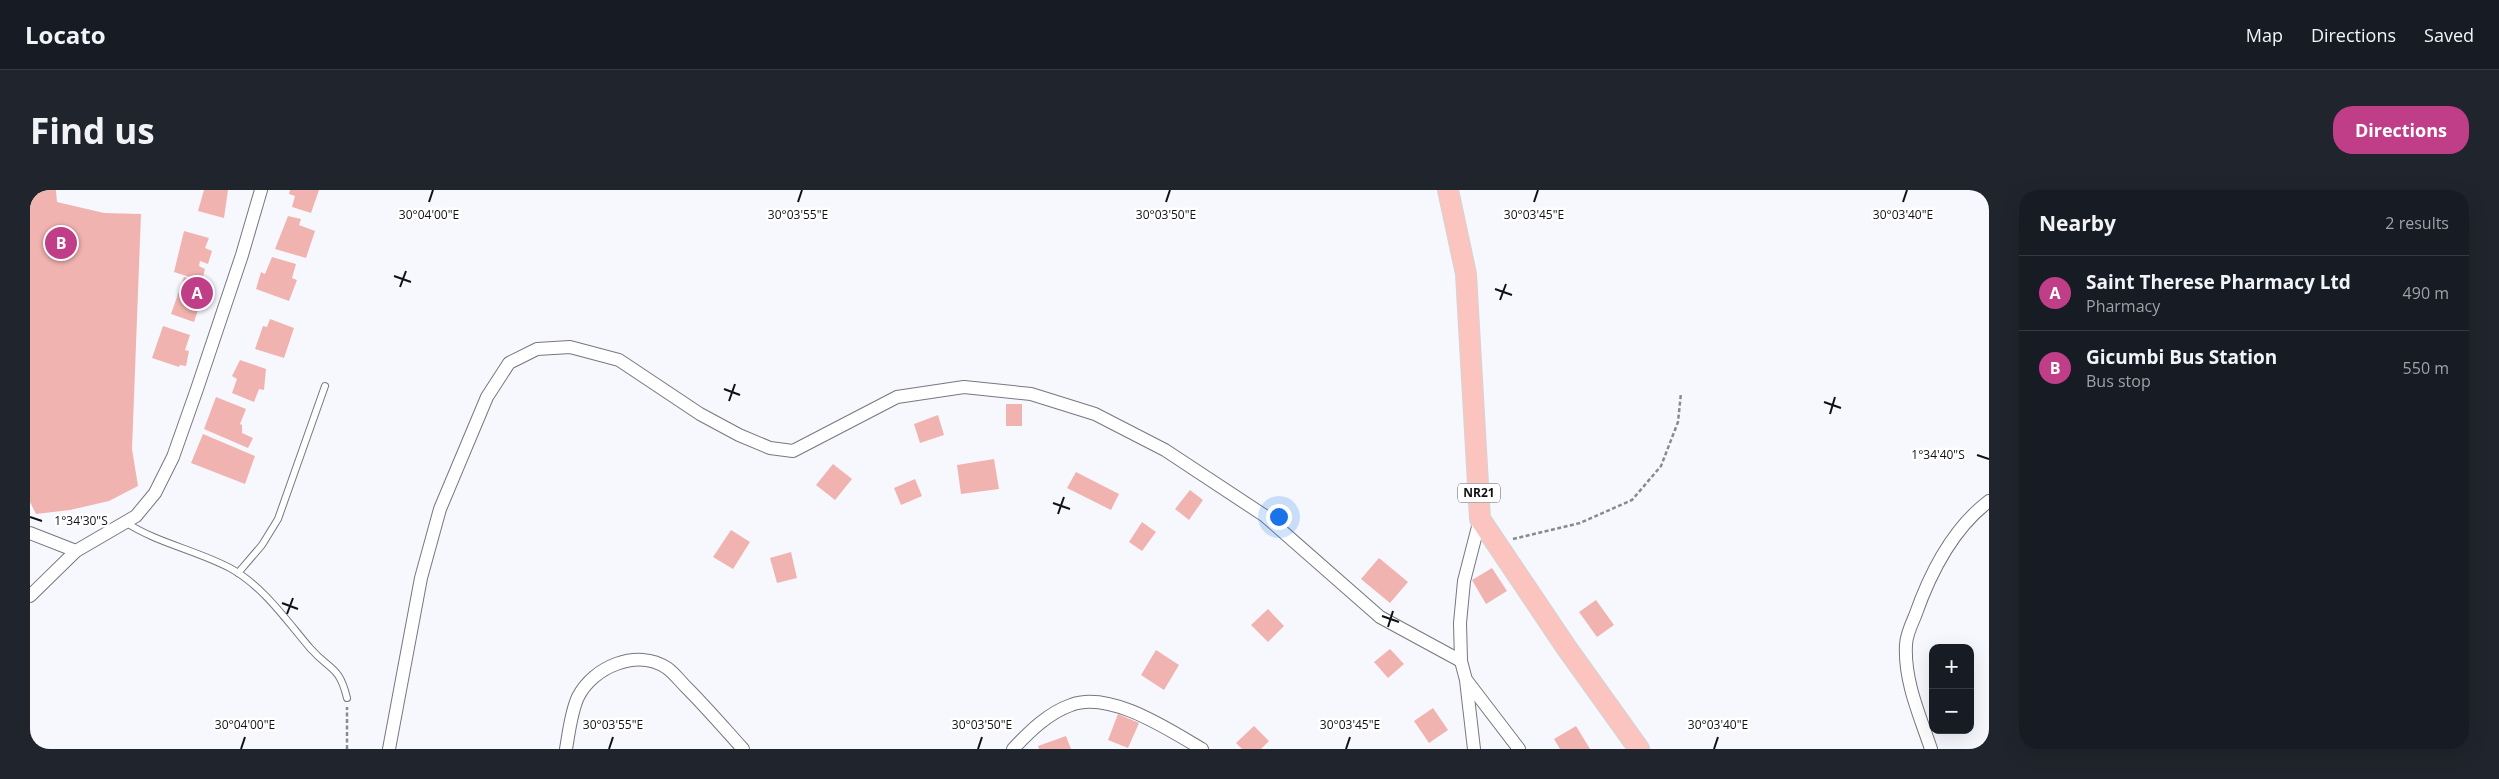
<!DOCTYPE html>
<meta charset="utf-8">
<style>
:root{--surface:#171b24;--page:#20242c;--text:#f1f3f6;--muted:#9ea1a6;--line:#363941;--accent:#c03e87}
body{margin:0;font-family:"Open Sans",sans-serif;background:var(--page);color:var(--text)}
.controls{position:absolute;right:15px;bottom:15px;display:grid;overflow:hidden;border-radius:10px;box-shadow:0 5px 20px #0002}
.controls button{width:45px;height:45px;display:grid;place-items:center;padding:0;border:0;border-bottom:1px solid var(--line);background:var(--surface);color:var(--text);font:25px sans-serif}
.you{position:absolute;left:1248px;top:326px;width:18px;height:18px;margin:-12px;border:4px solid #fff;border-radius:50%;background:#1a73e8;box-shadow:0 0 0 8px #1a73e833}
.badge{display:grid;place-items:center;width:32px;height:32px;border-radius:50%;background:var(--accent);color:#fff;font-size:16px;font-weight:700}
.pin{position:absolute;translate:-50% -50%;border:2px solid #fff;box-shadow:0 1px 5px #0006}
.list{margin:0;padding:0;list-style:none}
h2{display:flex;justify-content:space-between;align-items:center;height:65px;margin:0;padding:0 20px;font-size:21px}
h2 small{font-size:16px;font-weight:400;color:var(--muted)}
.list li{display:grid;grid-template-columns:32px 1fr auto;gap:15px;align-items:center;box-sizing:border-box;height:75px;padding:0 20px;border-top:1px solid var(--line)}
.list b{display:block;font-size:19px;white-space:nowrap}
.list p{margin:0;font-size:16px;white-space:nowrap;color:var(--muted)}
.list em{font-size:16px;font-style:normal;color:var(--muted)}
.map{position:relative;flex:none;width:1959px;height:559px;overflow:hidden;border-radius:20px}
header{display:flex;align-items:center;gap:30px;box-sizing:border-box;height:70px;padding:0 25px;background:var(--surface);border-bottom:1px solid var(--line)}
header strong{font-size:24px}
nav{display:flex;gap:28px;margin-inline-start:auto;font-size:18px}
.intro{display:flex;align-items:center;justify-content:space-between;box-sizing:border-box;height:120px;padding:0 30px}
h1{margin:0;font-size:35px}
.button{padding:12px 22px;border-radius:20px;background:var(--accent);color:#fff;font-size:18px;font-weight:700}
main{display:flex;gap:30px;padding:0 30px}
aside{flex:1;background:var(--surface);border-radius:20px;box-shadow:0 5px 20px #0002}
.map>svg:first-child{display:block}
.building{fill:#f1b3b0}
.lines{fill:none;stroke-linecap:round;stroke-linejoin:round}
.lane-casing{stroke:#76787e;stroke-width:8}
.street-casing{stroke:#76787e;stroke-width:14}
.primary-casing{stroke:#d4d4d5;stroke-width:22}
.path{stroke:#898a8f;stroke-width:2.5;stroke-dasharray:4 2.5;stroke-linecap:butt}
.lane{stroke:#fff;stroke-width:6}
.street{stroke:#fff;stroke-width:12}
.primary{stroke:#fcc4be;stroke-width:20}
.ticks{fill:none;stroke:#101113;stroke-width:2}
.labels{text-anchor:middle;stroke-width:5;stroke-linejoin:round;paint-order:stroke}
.shield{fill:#fff;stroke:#58585a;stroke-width:1}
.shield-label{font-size:12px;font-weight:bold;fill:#101113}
.ticks-label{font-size:12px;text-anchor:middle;fill:#101113;stroke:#fff;stroke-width:5;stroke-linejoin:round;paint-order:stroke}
</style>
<header>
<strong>Locato</strong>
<nav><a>Map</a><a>Directions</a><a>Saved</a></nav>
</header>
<div class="intro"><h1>Find us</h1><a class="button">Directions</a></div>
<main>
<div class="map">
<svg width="1959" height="559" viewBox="0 0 1959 559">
<rect width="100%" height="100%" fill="#f6f8fe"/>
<g class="building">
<path d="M0 0H26L27 12 74 23 111 24 102 259 108 296 79 311 40 320 6 324 0 312Z"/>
<path d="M174 0H198L194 28 168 21Z"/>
<path d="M260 0H289L281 23 262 17 265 6 259 4Z"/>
<path d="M258 26 271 29 269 35 285 41 276 68 245 59Z"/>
<path d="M154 41 179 48 175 58 182 61 178 74 170 71 169 76 175 79 172 91 144 82Z"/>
<path d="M242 67 266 74 262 88 267 90 259 111 226 99 231 82 235 84Z"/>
<path d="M154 87 176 95 164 132 141 124Z"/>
<path d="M240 129 264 138 254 168 225 159 233 136 237 137Z"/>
<path d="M133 136 160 145 155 160 159 161 156 176 150 175 149 177 122 168Z"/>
<path d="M210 170 236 179 234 200 229 199 224 212 202 203 207 189 202 186Z"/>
<path d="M186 207 216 219 210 234 212 235V243L223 248 218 258 174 239Z"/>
<rect x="976" y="214" width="16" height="22"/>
<path d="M908 225 914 245 890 253 884 234Z"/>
<path d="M173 244 225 266 215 294 161 273Z"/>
<path d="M964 269 969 299 931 304 927 275Z"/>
<path d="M803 274 822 289 805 310 786 295Z"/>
<path d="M1046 282 1089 304 1081 320 1037 298Z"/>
<path d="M885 289 892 306 871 315 864 298Z"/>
<path d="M1160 300 1173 310 1159 330 1145 319Z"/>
<path d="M1112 332 1126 342 1112 361 1099 352Z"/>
<path d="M701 340 720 352 703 379 683 367Z"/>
<path d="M761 362 767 388 747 393 740 368Z"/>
<path d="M1349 368 1378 392 1360 413 1331 389Z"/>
<path d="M1462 378 1477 401 1456 414 1442 390Z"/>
<path d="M1566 410 1584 435 1567 447 1549 422Z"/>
<path d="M1238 419 1254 436 1238 452 1221 435Z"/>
<path d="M1360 459 1374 474 1358 488 1344 472Z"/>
<path d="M1126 460 1149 475 1134 500 1111 485Z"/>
<path d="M1403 518 1418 540 1399 553 1384 531Z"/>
<path d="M1088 524 1109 533 1098 558 1078 550Z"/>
<path d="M1224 536 1239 551 1231 559H1212L1206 553Z"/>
<path d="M1546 536 1560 559H1530L1524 549Z"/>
<path d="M1036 546 1041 559H1009L1008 556Z"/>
</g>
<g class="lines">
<defs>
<g id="lane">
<path d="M95 332C127 353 166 360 200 378 233 396 256 430 280 458 300 481 309 475 317 508"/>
<path d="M208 383 232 355 248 329 295 196"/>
</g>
<g id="street">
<path d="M0 343 46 361"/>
<path d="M0 406 46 361 106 326 125 303 143 267 167 199 212 65 231 0"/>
<path d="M1437 491 1489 559"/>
<path d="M359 559 391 388 410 319 457 207 479 173 507 159 540 157 589 170 670 224 709 245 740 258 763 261 867 207 934 197 1001 204 1065 224 1135 260 1235 326 1350 427 1431 471"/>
<path d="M536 559C539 542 541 522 548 507 563 477 607 458 637 478 644 483 650 491 656 497 676 517 694 538 713 559"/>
<path d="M983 559C999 542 1018 523 1041 515 1080 500 1139 540 1172 559"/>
<path d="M1444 559 1436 490 1431 471 1430 433 1434 391 1450 329"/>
<path d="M1901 559C1890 526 1874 491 1876 455 1876 446 1881 435 1885 426 1900 383 1922 339 1959 311"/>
</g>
<path id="primary" d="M1418 0 1436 84 1450 329 1536 457 1609 559"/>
</defs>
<use href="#lane" class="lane-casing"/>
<use href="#street" class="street-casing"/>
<use href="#primary" class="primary-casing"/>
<g class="path">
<path d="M1483 349 1550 333 1602 310 1631 276 1648 232 1651 203"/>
<path d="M317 559V517"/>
</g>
<use href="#lane" class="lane"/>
<use href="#street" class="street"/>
<use href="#primary" class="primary"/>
</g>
<path class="ticks" d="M399 12 403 0M768 12 772 0M1136 12 1140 0M1504 12 1508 0M1873 12 1877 0M364 86 381 92M370 97 376 81M1465 99 1482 105M1470 110 1476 94M694 199 710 205M699 211 705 194M1794 212 1811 218M1800 224 1805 207M1947 265 1959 269M1023 313 1040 319M1028 324 1034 307M0 327 12 331M252 413 268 419M257 424 263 408M1352 426 1369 432M1358 437 1363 421M211 559 215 547M579 559 583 547M948 559 952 547M1316 559 1320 547M1684 559 1688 547"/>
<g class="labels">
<rect class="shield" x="1428" y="293.5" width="42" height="19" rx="4"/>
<g class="shield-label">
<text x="1449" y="307">NR21</text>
</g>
</g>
<g class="ticks-label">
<text x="399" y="29">30°04'00"E</text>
<text x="768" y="29">30°03'55"E</text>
<text x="1136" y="29">30°03'50"E</text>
<text x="1504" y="29">30°03'45"E</text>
<text x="1873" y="29">30°03'40"E</text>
<text x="1908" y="269">1°34'40"S</text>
<text x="51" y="335">1°34'30"S</text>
<text x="215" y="539">30°04'00"E</text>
<text x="583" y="539">30°03'55"E</text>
<text x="952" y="539">30°03'50"E</text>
<text x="1320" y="539">30°03'45"E</text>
<text x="1688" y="539">30°03'40"E</text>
</g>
</svg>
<div class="controls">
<button>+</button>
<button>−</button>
</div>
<div class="you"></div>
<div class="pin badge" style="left:167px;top:103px">A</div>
<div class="pin badge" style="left:31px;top:53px">B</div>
</div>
<aside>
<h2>Nearby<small>2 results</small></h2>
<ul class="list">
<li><span class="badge">A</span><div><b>Saint Therese Pharmacy Ltd</b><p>Pharmacy</p></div><em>490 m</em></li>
<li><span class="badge">B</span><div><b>Gicumbi Bus Station</b><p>Bus stop</p></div><em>550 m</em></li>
</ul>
</aside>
</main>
